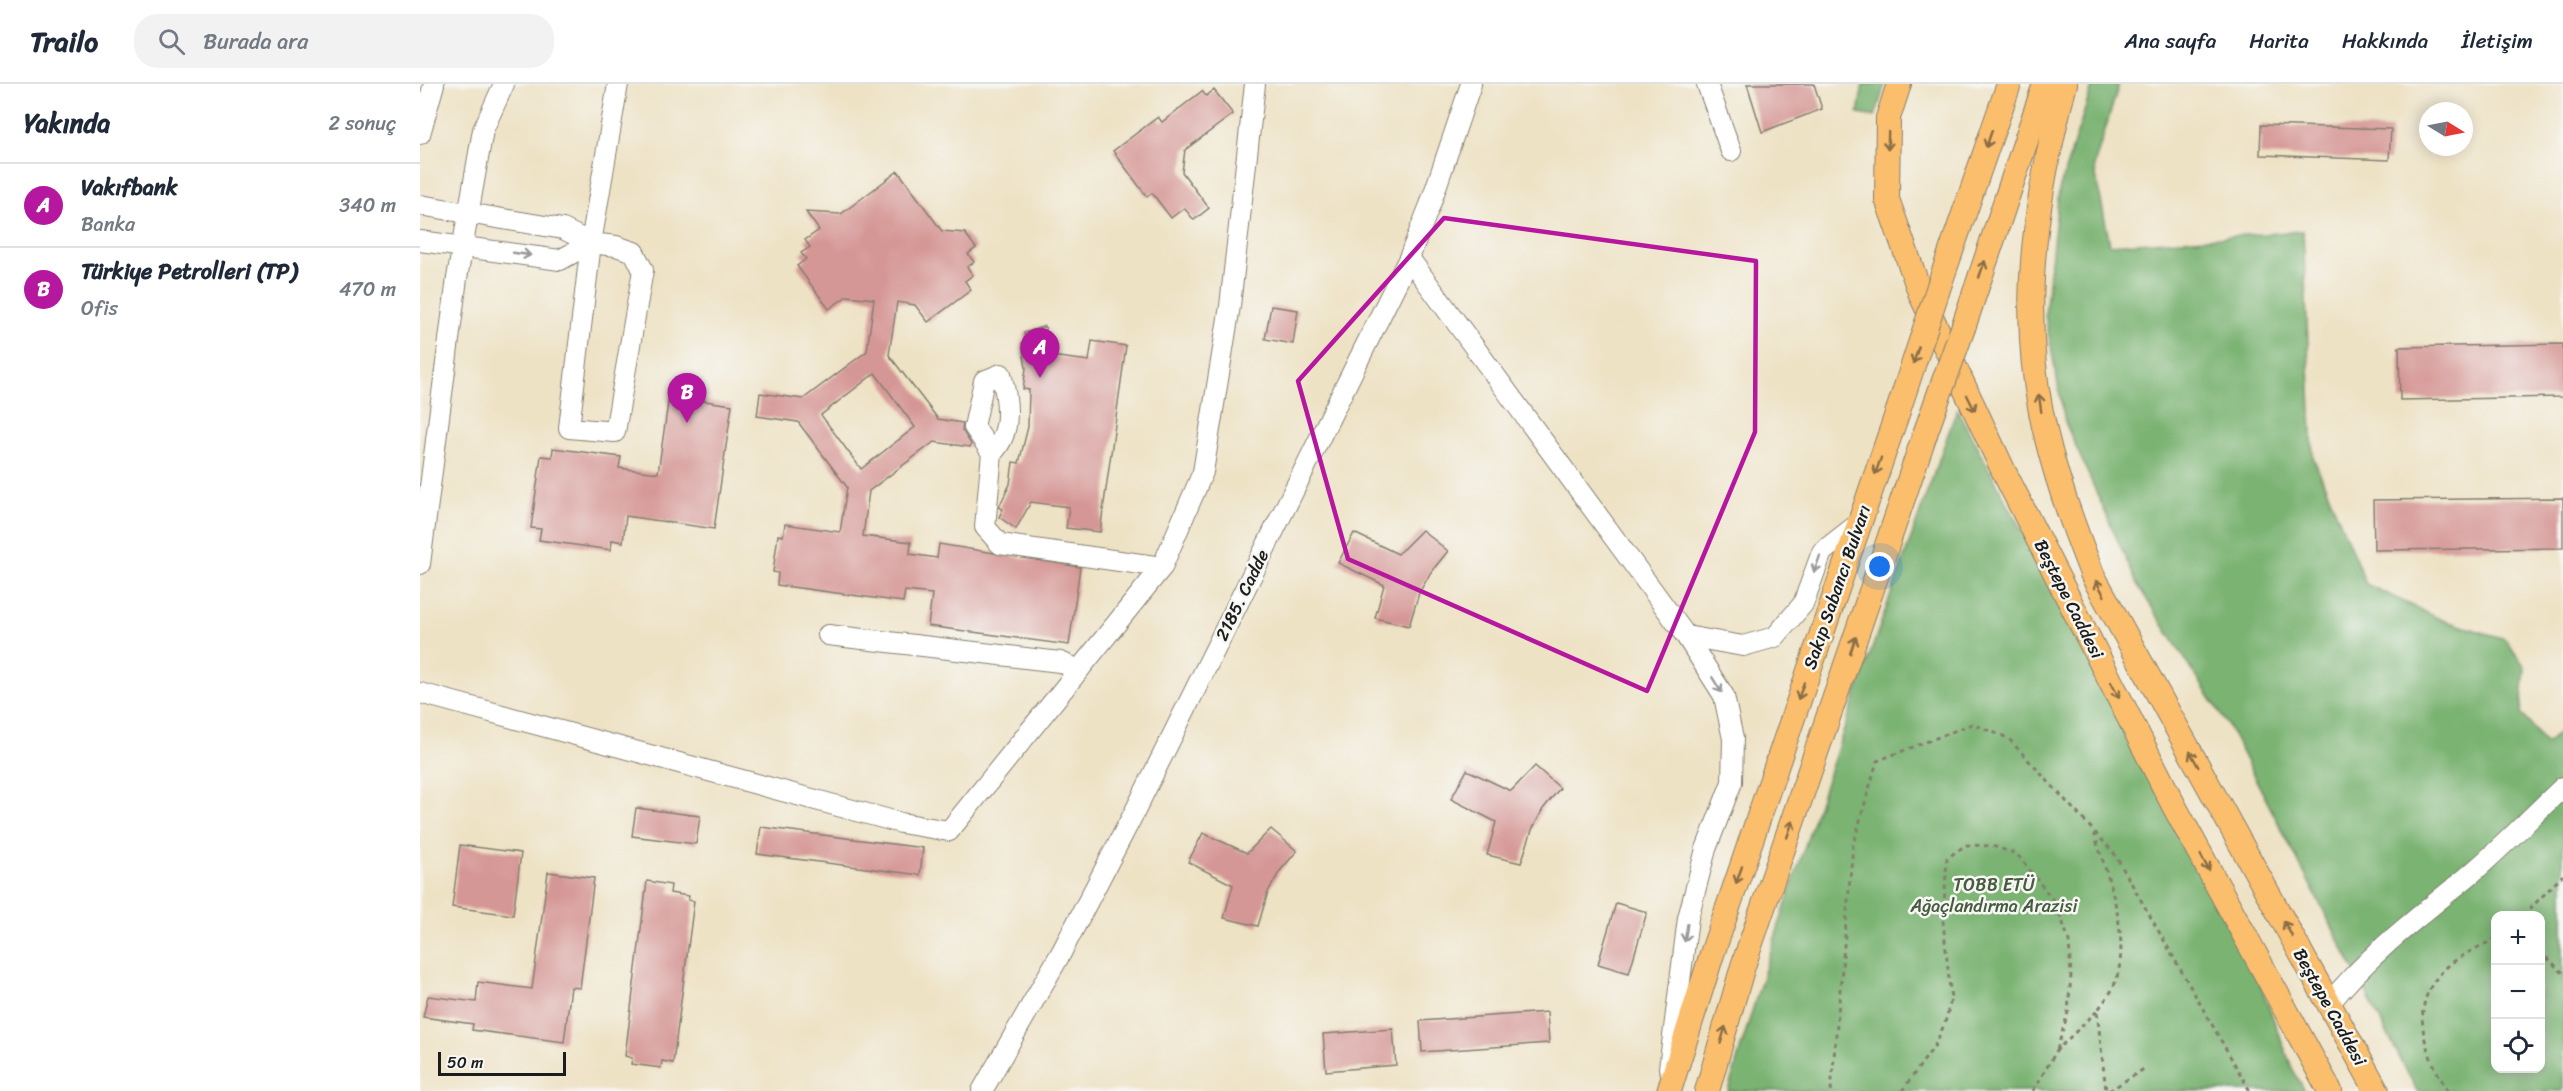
<!DOCTYPE html>
<html lang="tr">
<meta charset="utf-8">
<style>
:root{--surface:#fff;--page:#f2f2f3;--text:#1f2937;--muted:#747a83;--line:#e0e1e3;--accent:#b5179e}
body{margin:0;font-family:Sriracha,sans-serif;background:var(--page);color:var(--text)}
.controls{position:absolute;right:18px;bottom:18px;display:grid;overflow:hidden;border-radius:12px;box-shadow:0 3px 15px #0003}
.controls button{width:54px;height:54px;display:grid;place-items:center;padding:0;border:0;border-bottom:2px solid var(--line);background:var(--surface);color:var(--text);font:30px sans-serif}
.compass{position:absolute;left:1999px;top:18px;width:54px;height:54px;border-radius:50%;background:var(--surface);box-shadow:0 3px 15px #0003;rotate:100deg}
.scale{position:absolute;left:18px;bottom:15px;width:128px;box-sizing:border-box;padding-left:6px;border:3px solid #1c1c1c;border-top:0;font-size:16px;line-height:21px;white-space:nowrap;color:#1c1c1c;-webkit-text-stroke:4px #f6f6f2;paint-order:stroke}
.you{position:absolute;left:1460px;top:483px;width:21px;height:21px;margin:-15px;border:4px solid #fff;border-radius:50%;background:#1a73e8;box-shadow:0 0 0 9px #1a73e833}
.badge{display:grid;place-items:center;width:39px;height:39px;border-radius:50%;background:var(--accent);color:#fff;font-size:20px;font-weight:700}
.pin{position:absolute;translate:-50% -50px;filter:drop-shadow(0 2px 3px #0008)}
.pin::after{content:'';position:absolute;top:32px;width:21px;height:18px;background:inherit;clip-path:polygon(0 0,100% 0,50% 100%)}
.list{margin:0;padding:0;list-style:none}
h2{display:flex;justify-content:space-between;align-items:center;height:78px;margin:0;padding:0 24px;font-size:26px}
h2 small{font-size:20px;font-weight:400;color:var(--muted)}
.list li{display:grid;grid-template-columns:39px 1fr auto;gap:18px;align-items:center;box-sizing:border-box;height:84px;padding:0 24px;border-top:2px solid var(--line)}
.list b{display:block;font-size:22px;white-space:nowrap}
.list p{margin:0;font-size:20px;white-space:nowrap;color:var(--muted)}
.list em{font-size:20px;font-style:normal;color:var(--muted)}
.icon{flex:none;width:33px;height:33px;fill:none;stroke:currentColor;stroke-width:2;stroke-linecap:round;stroke-linejoin:round}
.map{position:relative;flex:none;width:2143px;height:1007px;overflow:hidden}
header{display:flex;align-items:center;gap:36px;box-sizing:border-box;height:84px;padding:0 30px;background:var(--surface);border-bottom:2px solid var(--line)}
header strong{font-size:28px}
nav{display:flex;gap:33px;margin-inline-start:auto;font-size:21px}
.search{width:420px;height:54px;background:var(--page);display:flex;align-items:center;gap:15px;box-sizing:border-box;padding:0 21px;border-radius:24px;color:var(--muted);font-size:22px}
main{display:flex}
aside{flex:1;background:var(--surface)}
.map>svg:first-child{display:block}
.forest{fill:#7ab372;stroke:#4b6847;stroke-width:1.5;fill-rule:evenodd}
.building{fill:#d59795;fill-rule:evenodd}
.lines{fill:none;stroke-linecap:round;stroke-linejoin:round}
.minor-casing{stroke:#857f70;stroke-width:22}
.major-casing{stroke:#857f70;stroke-width:26}
.path{stroke:#857f70;stroke-width:3;stroke-dasharray:4.5 4.5;stroke-linecap:butt}
.minor{stroke:#fff;stroke-width:20}
.major{stroke:#fabe6d;stroke-width:24}
.major-bridge-casing{stroke:#857f70;stroke-width:26;stroke-linecap:butt}
.major-bridge{stroke:#fabe6d;stroke-width:24}
.oneway{stroke:#8b6d44}
.oneway2{stroke:#999}
.marked{fill:none;stroke:#b5179e;stroke-width:4.5;stroke-linejoin:round}
.labels{text-anchor:middle;stroke-width:5;stroke-linejoin:round;paint-order:stroke}
.street-label{font-size:18px;fill:#1c1c1c;stroke:#f6f6f2}
.park-label{font-size:18px;fill:#475b40;stroke:#f6f6f2}
</style>
<header>
<strong>Trailo</strong>
<div class="search"><svg class="icon" aria-label="search" viewBox="0 0 24 24"><circle cx="10" cy="10" r="6"/><path d="M15 15l6 6"/></svg>Burada ara</div>
<nav><a>Ana sayfa</a><a>Harita</a><a>Hakkında</a><a>İletişim</a></nav>
</header>
<main>
<aside>
<h2>Yakında<small>2 sonuç</small></h2>
<ul class="list">
<li><span class="badge">A</span><div><b>Vakıfbank</b><p>Banka</p></div><em>340 m</em></li>
<li><span class="badge">B</span><div><b>Türkiye Petrolleri (TP)</b><p>Ofis</p></div><em>470 m</em></li>
</ul>
</aside>
<div class="map">
<svg width="2143" height="1007" viewBox="0 0 2143 1007">
<rect width="100%" height="100%" fill="#f6f6f2"/>
<filter id="ink" filterUnits="userSpaceOnUse"><feTurbulence type="fractalNoise" baseFrequency=".0167" numOctaves="2"/><feDisplacementMap in="SourceGraphic" scale="12" xChannelSelector="R" yChannelSelector="G"/><feConvolveMatrix kernelMatrix="1 2 1 2 8 2 1 2 1" color-interpolation-filters="sRGB"/></filter>
<filter id="wash" filterUnits="userSpaceOnUse"><feTurbulence type="fractalNoise" baseFrequency=".008" numOctaves="4" result="noise"/><feDisplacementMap in="SourceGraphic" scale="24" xChannelSelector="R" yChannelSelector="G"/><feGaussianBlur stdDeviation="1.35" result="paint"/><feColorMatrix in="noise" values="0 0 0 0 0 0 0 0 0 0 0 0 0 0 0 0 0 1.4 0 .05"/><feComposite in="paint" operator="in"/></filter>
<g filter="url(#wash)">
<rect width="100%" height="100%" fill="#eee2c5"/>
<g class="forest">
<path d="M1443 0H1465L1455 33 1438 30Z"/>
<path d="M1673 0H1699L1674 82 1690 161 1883 147 1893 373 1946 500 2022 536 2085 555 2105 583 2101 629 2126 660 2143 645V1007H1997L1807 640 1718 502 1645 338 1625 231 1639 106ZM2076 832H2120V984H2076Z"/>
<path d="M1537 325 1830 873 1872 984 1885 1007H1308C1376 776 1456 551 1537 325Z"/>
</g>
<g id="blocks">
<g class="building">
<path d="M1327 0H1394L1402 25 1342 48Z"/>
<path d="M794 6 813 30 765 66 762 88 789 124 774 136 764 124 751 134 732 109 727 113 693 67 738 33 742 38 782 7 786 12Z"/>
<path d="M1841 41 1971 45 1969 76 1840 71Z"/>
<path d="M478 87 522 147 545 149 556 164 548 170 554 178 547 183 553 191 545 197 551 206 508 238 495 221 477 218 469 271 518 335 543 339 542 346 551 360 550 363 514 358 449 407 443 452 491 458 490 470 517 474 519 460 660 483 649 561 508 542 512 510 485 507 483 518 357 501 358 489 353 488 358 451 363 452 365 440 420 448 427 403 378 338 337 332 340 309 383 315 447 267 454 215 427 212 409 225 377 182 386 175 381 169 390 163 385 156 399 146 386 128 421 130ZM455 289 495 343 441 385 401 331Z"/>
<path d="M851 222 878 226 873 260 845 255Z"/>
<path d="M625 242 631 272 669 277 672 257 706 262 680 448 646 444 649 423 611 418 596 445 579 433 583 425 579 423 590 400 593 378 599 379 608 343 609 306 603 305 606 284 602 259 606 258 604 249Z"/>
<path d="M2143 260V313L1980 316 1979 263Z"/>
<path d="M249 312 312 321 294 445 206 432 203 458 192 456 191 466 119 456 121 445 111 444 121 372 132 373 133 364 201 373 199 384 238 389Z"/>
<path d="M2143 414V464L1954 466 1953 416Z"/>
<path d="M1002 446 1028 467 1011 488 999 509 989 542 955 534 964 501 918 479 934 449 978 470Z"/>
<path d="M1115 682 1140 704 1123 725 1112 746 1101 779 1067 771 1076 738 1031 715 1047 686 1091 707Z"/>
<path d="M216 724 280 732 276 760 212 752Z"/>
<path d="M341 743 503 764 500 791 337 770Z"/>
<path d="M851 745 877 767 860 787 848 808 838 842 804 834 813 801 768 778 783 749 827 769Z"/>
<path d="M40 761 101 769 93 831 32 823Z"/>
<path d="M128 788 174 794 160 904 151 903 144 958 52 946 53 940 3 933 8 912 56 918 58 898 112 905Z"/>
<path d="M227 797 251 801 250 809 269 812 268 816 274 817 253 979 242 977 241 984 211 980 212 974 205 972Z"/>
<path d="M1196 819 1227 828 1209 889 1178 880Z"/>
<path d="M1127 928 1129 959 1002 968 1000 937Z"/>
<path d="M973 945 976 981 906 987 903 950Z"/>
</g>
</g>
</g>
<g filter="url(#ink)">
<use href="#blocks" fill-opacity="0" stroke="#857f70" stroke-width="1.5"/>
<g class="lines">
<defs>
<g id="minor">
<path d="M1287 0 1311 67"/>
<path d="M0 50 14 0"/>
<path d="M0 121 143 145 171 159 196 162 214 168 223 186 195 348 149 344 171 159 198 0"/>
<path d="M0 157 140 176 171 159"/>
<path d="M989 174 1266 552 1304 612 1313 655 1312 698 1286 765 1268 834 1249 984"/>
<path d="M572 369 554 343 564 297 581 290C588 315 593 349 572 369L565 443 580 460 742 483"/>
<path d="M0 480 37 194 63 46 84 0"/>
<path d="M408 551 640 578 659 586"/>
<path d="M1266 552 1323 562 1355 553 1383 520 1402 468 1438 440"/>
<path d="M0 609 481 739 529 747 742 483 783 388 810 222 835 0"/>
<path d="M1909 920C1949 870 1997 834 2046 794 2080 766 2111 733 2143 703"/>
<path d="M562 1007 641 869 714 729 989 174 1010 121 1051 0"/>
</g>
<g id="major">
<path d="M1479 0 1468 34 1467 115 1501 211 1585 390 1754 722 1910 1007"/>
<path d="M1645 0C1617 106 1599 219 1621 328 1632 384 1652 439 1673 492L1957 1007"/>
<path d="M1521 196 1589 0"/>
<path d="M1544 241 1625 0"/>
<path d="M1249 1007 1292 870 1478 327"/>
<path d="M1287 1007 1323 882 1505 350"/>
</g>
</defs>
<use href="#minor" class="minor-casing"/>
<use href="#major" class="major-casing"/>
<g class="path">
<path d="M1674 749C1688 795 1714 857 1693 904 1689 912 1682 920 1677 927L1686 1007"/>
<path d="M2103 832 2143 791"/>
<path d="M2120 867 2143 889"/>
<path d="M1411 1007 1433 761 1457 677 1552 640 1588 654 1694 769 1830 1007"/>
<path d="M1482 1007 1515 961 1525 939 1531 915 1523 837 1527 774 1546 761 1572 762 1597 770 1637 821 1649 857 1651 891 1648 928 1637 966"/>
<path d="M1613 1007 1637 966 1677 927"/>
<path d="M1689 1007 1727 983"/>
<path d="M2028 1007C2003 966 1986 919 2028 882 2042 870 2060 863 2076 854"/>
</g>
<use href="#minor" class="minor"/>
<use href="#major" class="major"/>
<defs>
<g id="major-bridge">
<path d="M1478 327 1521 196"/>
<path d="M1505 350 1544 241"/>
</g>
</defs>
<use href="#major-bridge" class="major-bridge-casing"/>
<use href="#major-bridge" class="major-bridge"/>
</g>
<defs><path id="oneway-shaft" d="M-6 0H5M1.5-3L5.5 0L1.5 3" fill="none" stroke-width="1.6" stroke-linecap="round" stroke-linejoin="round" transform="scale(1.5)"/></defs>
<g class="oneway">
<use href="#oneway-shaft" transform="translate(1569 55) rotate(109)"/>
<use href="#oneway-shaft" transform="translate(1468 57) rotate(91)"/>
<use href="#oneway-shaft" transform="translate(1562 185) rotate(-71)"/>
<use href="#oneway-shaft" transform="translate(1496 271) rotate(108)"/>
<use href="#oneway-shaft" transform="translate(1551 319) rotate(64)"/>
<use href="#oneway-shaft" transform="translate(1620 319) rotate(-98)"/>
<use href="#oneway-shaft" transform="translate(1458 382) rotate(110)"/>
<use href="#oneway-shaft" transform="translate(1680 504) rotate(-119)"/>
<use href="#oneway-shaft" transform="translate(1433 561) rotate(-71)"/>
<use href="#oneway-shaft" transform="translate(1695 606) rotate(63)"/>
<use href="#oneway-shaft" transform="translate(1381 607) rotate(109)"/>
<use href="#oneway-shaft" transform="translate(1774 675) rotate(-119)"/>
<use href="#oneway-shaft" transform="translate(1370 745) rotate(-71)"/>
<use href="#oneway-shaft" transform="translate(1785 779) rotate(61)"/>
<use href="#oneway-shaft" transform="translate(1319 791) rotate(109)"/>
<use href="#oneway-shaft" transform="translate(1868 845) rotate(-119)"/>
<use href="#oneway-shaft" transform="translate(1303 951) rotate(-74)"/>
</g>
<g class="oneway2">
<use href="#oneway-shaft" transform="translate(102 170) rotate(8)"/>
<use href="#oneway-shaft" transform="translate(1397 480) rotate(110)"/>
<use href="#oneway-shaft" transform="translate(1297 601) rotate(58)"/>
<use href="#oneway-shaft" transform="translate(1266 849) rotate(99)"/>
</g>
</g>
<path class="marked" d="M1024 134 1336 177 1335 348 1227 607 928 475 878 297Z"/>
<g class="labels">
<g class="street-label">
<text transform="translate(1417 503) rotate(-71)" y="6">Sakıp Sabancı Bulvarı</text>
<text transform="translate(822 511) rotate(-64)" y="6">2185. Cadde</text>
<text transform="translate(1649 515) rotate(63)" y="6">Beştepe Caddesi</text>
<text transform="translate(1910 923) rotate(61)" y="6">Beştepe Caddesi</text>
</g>
<g class="park-label">
<text x="1574" y="807">TOBB ETÜ<tspan x="1574" dy="21">Ağaçlandırma Arazisi</tspan></text>
</g>
</g>
</svg>
<div class="controls">
<button>+</button>
<button>−</button>
<button><svg class="icon" aria-label="locate" viewBox="0 0 24 24"><circle cx="12" cy="12" r="6"/><path d="M12 2v4M12 18v4M2 12h4M18 12h4"/></svg></button>
</div>
<svg class="compass" viewBox="-18 -18 36 36"><path d="M0-13l5 13h-10z" fill="#e53935"/><path d="M0 13l5-13h-10z" fill="#747a83"/></svg>
<div class="scale">50 m</div>
<div class="you"></div>
<div class="pin badge" style="left:620px;top:294px">A</div>
<div class="pin badge" style="left:267px;top:339px">B</div>
</div>
</main>
